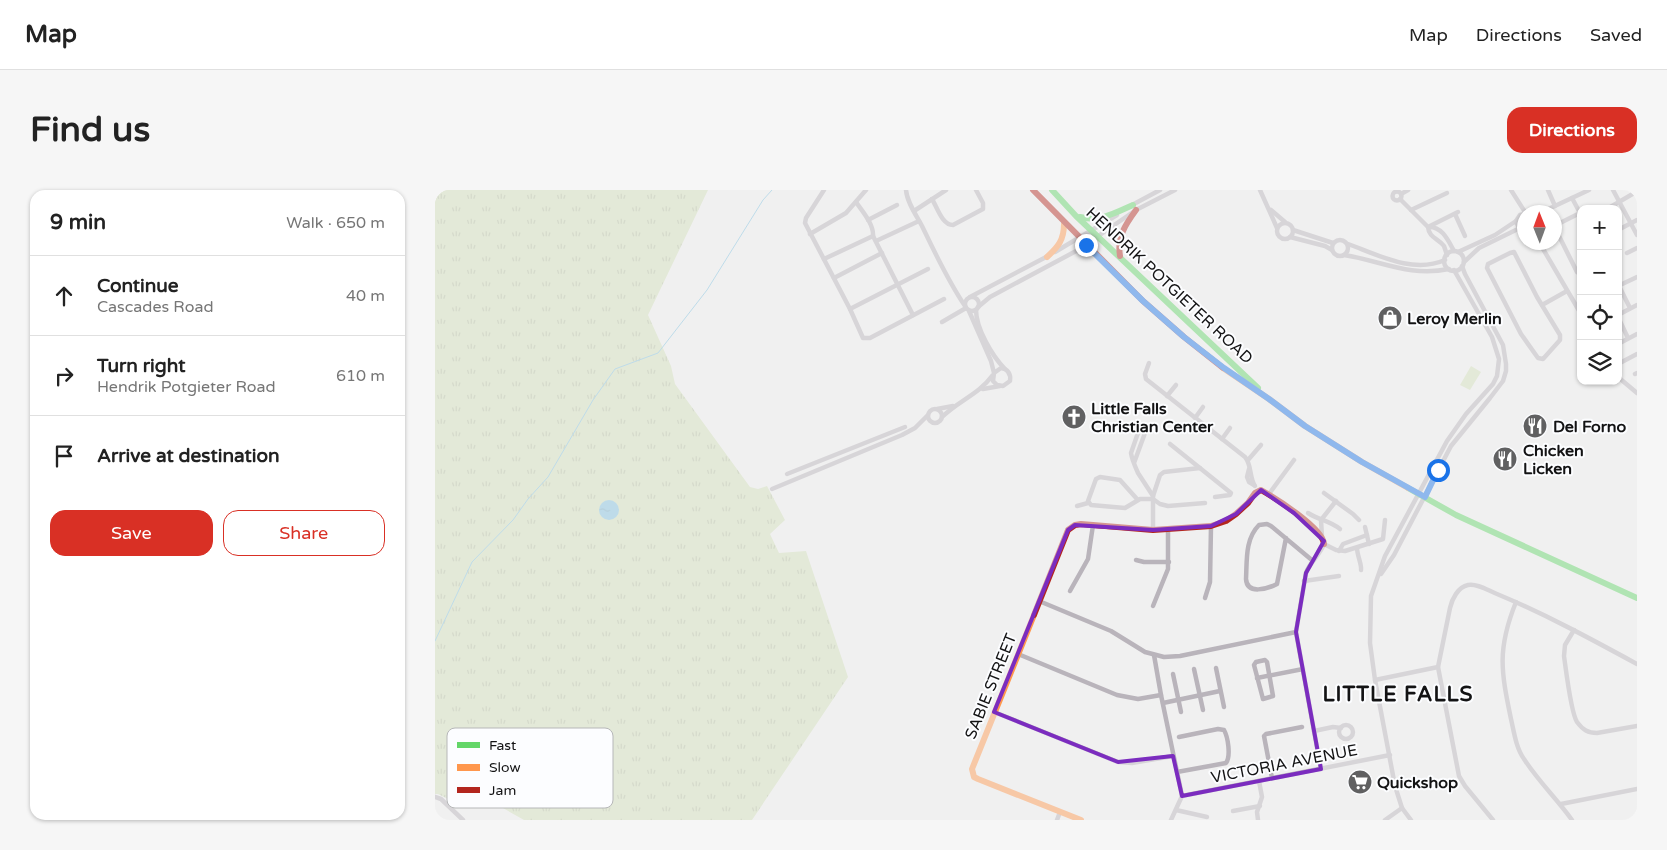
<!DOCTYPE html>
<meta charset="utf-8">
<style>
:root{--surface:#fff;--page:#f6f6f6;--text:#222;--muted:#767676;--line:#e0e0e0;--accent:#d93025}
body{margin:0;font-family:"Varela Round",sans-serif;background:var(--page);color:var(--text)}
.controls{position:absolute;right:15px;top:15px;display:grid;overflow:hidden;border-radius:10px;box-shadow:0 1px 4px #0004}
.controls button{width:45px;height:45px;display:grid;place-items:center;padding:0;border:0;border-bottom:1px solid var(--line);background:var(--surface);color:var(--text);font:25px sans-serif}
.compass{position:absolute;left:1082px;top:15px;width:45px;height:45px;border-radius:50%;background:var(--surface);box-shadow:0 1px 4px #0004;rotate:359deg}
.stop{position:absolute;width:15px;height:15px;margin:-11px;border:4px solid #1a73e8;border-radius:50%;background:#fff}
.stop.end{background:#1a73e8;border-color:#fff;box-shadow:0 1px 5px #0008}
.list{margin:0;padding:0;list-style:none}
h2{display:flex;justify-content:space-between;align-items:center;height:65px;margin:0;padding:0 20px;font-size:21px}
h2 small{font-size:16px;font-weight:400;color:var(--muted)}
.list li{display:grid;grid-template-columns:32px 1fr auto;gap:15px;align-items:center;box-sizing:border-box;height:80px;padding:0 20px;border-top:1px solid var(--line)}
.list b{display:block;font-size:19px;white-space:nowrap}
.list p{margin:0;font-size:16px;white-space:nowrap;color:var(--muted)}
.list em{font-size:16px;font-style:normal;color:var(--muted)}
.actions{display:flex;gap:10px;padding:15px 20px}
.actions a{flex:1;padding:11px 0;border:1px solid var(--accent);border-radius:15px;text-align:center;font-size:18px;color:var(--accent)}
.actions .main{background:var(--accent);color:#fff}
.icon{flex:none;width:28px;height:28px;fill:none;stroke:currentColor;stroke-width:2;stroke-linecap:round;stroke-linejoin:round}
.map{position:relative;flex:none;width:1202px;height:630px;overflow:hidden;border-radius:15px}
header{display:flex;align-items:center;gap:30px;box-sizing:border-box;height:70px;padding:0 25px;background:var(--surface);border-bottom:1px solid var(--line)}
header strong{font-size:24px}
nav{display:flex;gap:28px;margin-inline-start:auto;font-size:18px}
.intro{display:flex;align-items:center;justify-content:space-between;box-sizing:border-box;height:120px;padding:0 30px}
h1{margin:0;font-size:35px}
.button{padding:12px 22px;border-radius:15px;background:var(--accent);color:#fff;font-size:18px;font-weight:700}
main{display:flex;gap:30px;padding:0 30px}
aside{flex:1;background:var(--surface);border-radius:15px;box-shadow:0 1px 4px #0004}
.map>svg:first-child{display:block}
.grass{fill:#d3e0ba}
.park{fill:url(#park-tufts)}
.water{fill:url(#water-ripples)}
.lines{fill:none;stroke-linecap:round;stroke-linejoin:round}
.stream{stroke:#81c2e1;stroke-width:1}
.street{stroke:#b9b4bb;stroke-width:4.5}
.fast{stroke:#63d668;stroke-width:6}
.slow{stroke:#ff974d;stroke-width:6}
.jam{stroke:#b3261e;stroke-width:6}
.route{stroke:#1a73e8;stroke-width:6}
.marked{fill:none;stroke:#7b2cbf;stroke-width:4;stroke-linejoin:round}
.labels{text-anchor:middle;stroke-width:4;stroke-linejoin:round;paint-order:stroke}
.street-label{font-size:16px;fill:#131314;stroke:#fcfdff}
.poi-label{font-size:16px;font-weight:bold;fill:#131314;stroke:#fcfdff;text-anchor:start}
.district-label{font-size:21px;font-weight:bold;letter-spacing:1px;fill:#131314;stroke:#fcfdff}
.key{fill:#fcfdff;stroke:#b6b7b8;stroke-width:1}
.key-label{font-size:14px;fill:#131314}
</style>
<header>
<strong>Map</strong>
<nav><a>Map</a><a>Directions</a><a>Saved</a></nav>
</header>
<div class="intro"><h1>Find us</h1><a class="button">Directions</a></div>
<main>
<aside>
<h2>9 min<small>Walk · 650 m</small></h2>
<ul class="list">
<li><svg class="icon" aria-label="ahead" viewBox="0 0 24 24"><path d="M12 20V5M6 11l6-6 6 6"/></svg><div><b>Continue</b><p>Cascades Road</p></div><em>40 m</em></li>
<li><svg class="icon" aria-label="right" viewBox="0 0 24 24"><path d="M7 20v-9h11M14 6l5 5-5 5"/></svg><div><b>Turn right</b><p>Hendrik Potgieter Road</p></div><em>610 m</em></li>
<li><svg class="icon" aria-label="arrive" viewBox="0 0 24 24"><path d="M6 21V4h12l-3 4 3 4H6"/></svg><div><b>Arrive at destination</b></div></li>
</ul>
<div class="actions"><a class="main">Save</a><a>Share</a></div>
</aside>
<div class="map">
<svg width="1202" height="630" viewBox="0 0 1202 630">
<defs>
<pattern id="park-tufts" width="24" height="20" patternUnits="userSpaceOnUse" patternTransform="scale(1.25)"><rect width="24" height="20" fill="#d3e0ba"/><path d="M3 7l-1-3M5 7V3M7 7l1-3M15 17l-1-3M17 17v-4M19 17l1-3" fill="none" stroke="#b4bf9f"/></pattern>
<pattern id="water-ripples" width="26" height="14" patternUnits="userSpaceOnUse" patternTransform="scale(1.25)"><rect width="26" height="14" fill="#81c2e1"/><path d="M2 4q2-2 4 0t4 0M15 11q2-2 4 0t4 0" fill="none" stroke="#6fa6c0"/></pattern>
</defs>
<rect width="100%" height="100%" fill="#f0f0f0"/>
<path class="grass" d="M1036 176 1046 182 1035 200 1025 195Z"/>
<path class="park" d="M0 0H273L213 125 236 176 240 194 315 297 323 299 332 296 350 330 335 344 344 363 371 361 413 487 317 630H89L36 600 15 610 3 604H0Z"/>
<circle class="water" cx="174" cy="320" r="10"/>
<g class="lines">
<path class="stream" d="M0 451 37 372 78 330 93 309 113 287 158 210 180 179 223 163 272 100 328 10 337 0"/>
<g class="street">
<path d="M389 0 371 28 370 33 415 119 428 148H435L509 109"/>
<path d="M471 0C472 12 481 25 487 36 500 63 513 91 530 116"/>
<path d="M825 0 842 38"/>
<path d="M1076 0 1090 22"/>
<path d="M1113 0 1120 16"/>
<path d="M1178 0 1202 45"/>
<circle cx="962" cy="6" r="4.5"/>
<path d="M966 4 973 0"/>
<path d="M1137 8 1145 23"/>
<path d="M497 9C502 17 507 35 518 35L548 19V13L541 0"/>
<path d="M965 9 993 37C994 48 1003 48 1009 56 1010 59 1011 62 1012 65"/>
<path d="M421 12C427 21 439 34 438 46L478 125"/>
<path d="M697 15 725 0"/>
<path d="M1172 19 1201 2"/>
<path d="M836 20 850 32"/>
<path d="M976 20 1012 3"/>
<path d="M479 21 511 0"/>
<path d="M1107 22 1154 0"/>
<path d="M1020 24 1030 46"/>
<path d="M1090 24 1085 25 1081 31 1083 36 1090 39"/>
<path d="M1146 25 1145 23 1123 34 1121 40 1142 82 1146 85"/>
<path d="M433 30 462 15"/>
<circle cx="850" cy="41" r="8"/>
<path d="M995 36 1023 22"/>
<path d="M993 37C1007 36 1013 50 1019 61"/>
<path d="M858 40 898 53"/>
<path d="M1183 40 1202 30"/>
<path d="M375 44 411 23 431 0"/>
<path d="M855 47 890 56 897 60"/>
<circle cx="905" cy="58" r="8"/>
<path d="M441 51 484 31"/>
<path d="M1104 52 1146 124"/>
<path d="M913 54C943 65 978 84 1010 70"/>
<circle cx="1019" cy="71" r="10"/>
<path d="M620 62 682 25"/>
<path d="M1023 62 1060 45 1081 31"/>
<path d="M1079 62 1102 107 1125 145V150L1108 169 1103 168 1086 144 1052 78 1053 74 1075 63Z"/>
<path d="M1192 63 1202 58"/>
<path d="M909 65C947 71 974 87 1014 79"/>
<path d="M389 69 438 46"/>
<path d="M1029 72 1044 58 1085 38"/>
<path d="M399 88 447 63"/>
<path d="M1183 96 1202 87"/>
<path d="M1184 96 1195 118"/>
<circle cx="537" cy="114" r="7"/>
<path d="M535 107 613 66"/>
<path d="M1107 115 1132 101"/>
<path d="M543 117 555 107 643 60 701 20 740 0"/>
<path d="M415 119 493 79"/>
<path d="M541 120C541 138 557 166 570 179"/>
<path d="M534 121 556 171 559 183 558 191 562 195 568 196 575 191C576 184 573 179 566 178L559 183"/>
<path d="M1183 125 1202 115"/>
<path d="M1183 127 1193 148"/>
<path d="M507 132 531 118"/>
<path d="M1183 154 1202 144"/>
<path d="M714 173 710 184 711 189 810 267C817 275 814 287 820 296"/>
<path d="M1183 174 1202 164"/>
<path d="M1200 184 1202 183"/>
<path d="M1183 187 1202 203"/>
<path d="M548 199 565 196"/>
<path d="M732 206 741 195"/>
<circle cx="500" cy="226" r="7"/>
<path d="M502 219 518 216"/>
<path d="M507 227C523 211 544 204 557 186"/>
<path d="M760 228 768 217"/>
<path d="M787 249 795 238"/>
<path d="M735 254 796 303 795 305 780 307"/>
<path d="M813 270 826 255"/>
<path d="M699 273 710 243 706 239 704 240 696 263C697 270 700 276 703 283L718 306V340"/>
<path d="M814 279 812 287 814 292 819 295"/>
<path d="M352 284 470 237"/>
<path d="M337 299 467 245 480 238 493 225"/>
<path d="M889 303 918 324 924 330"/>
<path d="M834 304 859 270"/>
<path d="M718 306 725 285 729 282 765 278"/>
<path d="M702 309 685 290 665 287 661 289 653 311 656 315 690 318 705 309H718L725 314 733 316 770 313"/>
<path d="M642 316 653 313"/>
<path d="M873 323C884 330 895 331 905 339"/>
<path d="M930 337 934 354"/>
<path d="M887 347 886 330 901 311"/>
<path d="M851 348 842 394C832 399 812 405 811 389 812 370 810 349 824 335L832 334 836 336 878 371"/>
<path d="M922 358C922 365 927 375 926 380"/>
<path d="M904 361 908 354 932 345"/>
<path d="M701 370 709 372H734"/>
<path d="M946 384 959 365 1016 256 1055 208 1068 191 1071 181V174L1068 155 1030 84 1027 76"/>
<path d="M869 391 904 386"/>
<path d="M635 401 653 369 658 335"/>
<path d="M770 408 775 392 776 336"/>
<path d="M604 411 676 441 710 462 729 467 745 466 861 442"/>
<path d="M1081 412C1062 459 1066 481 1076 529 1079 542 1081 558 1089 569 1103 591 1122 609 1137 630"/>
<path d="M718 416 733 379V339"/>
<path d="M1139 440 1130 455 1129 466C1131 480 1136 523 1142 532 1148 540 1153 543 1162 543L1202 536"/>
<path d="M583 464 682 505 703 509 726 505"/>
<path d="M719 465 726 505 747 606 736 630"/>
<path d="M830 470 832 472 838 506 828 509 819 475 821 472Z"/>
<path d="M781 478 789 517"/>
<path d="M759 479 768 520"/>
<path d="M738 484 746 522"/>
<path d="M822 488 868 479"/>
<path d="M940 490 1003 477"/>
<path d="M728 513 785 501"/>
<path d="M559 522 683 572 697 573 738 566"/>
<circle cx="911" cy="542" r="7"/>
<path d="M879 541 898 537 906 538"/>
<path d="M886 579 861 442 871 383C875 372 885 365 889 354L901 360 910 361 948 349 950 330"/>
<path d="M742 582 791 573C796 566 793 547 789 540L783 539 744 547"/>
<path d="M837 588 829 546 831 544 867 537"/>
<path d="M747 606 955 565"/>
<path d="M0 607 6 609 28 630"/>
<path d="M1126 614 1202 599"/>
<path d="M741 620 772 627"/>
<path d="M798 621 825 616"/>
<path d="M622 630 625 622"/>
<path d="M823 630 822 622 827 607 824 591"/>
<path d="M950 630 967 618"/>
<path d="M976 630 967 618 960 596 940 490 935 453 936 406 950 366 1012 251 1031 224 1058 194 1062 186 1064 169 1057 147 1019 80"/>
<path d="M1058 630 1030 596 1024 586 1003 477 1015 418C1017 409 1023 397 1033 395 1042 393 1054 401 1062 404 1110 424 1156 449 1202 474"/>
</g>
<g class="fast">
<path d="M617 0 641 26 823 198"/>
<path d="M645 27C665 32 680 23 698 15"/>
<path d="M973 298 1021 325 1202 408"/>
</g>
<g class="slow">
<path d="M612 67C623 57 629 50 629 34"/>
<path d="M788 178 834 209 870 236 927 272 973 298"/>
<path d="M599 425 537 579 539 587 543 589 646 630"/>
</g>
<g class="jam">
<path d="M598 0 708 111 749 147 788 178"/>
<path d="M685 66C682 47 690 35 701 20"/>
<path d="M599 425 633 340 640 335 646 334 718 340 776 336 791 331 801 324 813 313 820 303 826 300C840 308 888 338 889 354"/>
</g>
</g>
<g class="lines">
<path class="route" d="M651 55 708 111 749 147 789 178 834 209 870 236 927 272 990 307 1003 280"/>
</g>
<path d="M0 0H1202V630H0ZM826 300 859 323 889 351 871 383 861 442 886 579 747 606 738 566 683 572 559 522 633 340 640 335 718 340 776 336 801 324Z" fill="#f0f0f0" fill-opacity=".55" fill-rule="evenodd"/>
<path class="marked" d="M826 300 859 323 889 351 871 383 861 442 886 579 747 606 738 566 683 572 559 522 633 340 640 335 718 340 776 336 801 324Z"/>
<defs>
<symbol id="shop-disc" viewBox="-11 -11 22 22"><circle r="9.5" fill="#606061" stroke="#fcfdff"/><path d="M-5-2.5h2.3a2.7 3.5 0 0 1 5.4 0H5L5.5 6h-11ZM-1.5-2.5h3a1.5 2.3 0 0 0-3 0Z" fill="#fff"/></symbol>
<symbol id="church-disc" viewBox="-11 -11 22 22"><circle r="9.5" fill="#606061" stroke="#fcfdff"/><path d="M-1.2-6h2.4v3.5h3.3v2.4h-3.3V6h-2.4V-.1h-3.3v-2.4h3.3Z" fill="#fff"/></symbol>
<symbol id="restaurant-disc" viewBox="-11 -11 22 22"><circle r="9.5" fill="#606061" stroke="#fcfdff"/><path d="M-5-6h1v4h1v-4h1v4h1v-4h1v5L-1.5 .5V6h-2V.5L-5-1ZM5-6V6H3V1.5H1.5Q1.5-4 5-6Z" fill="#fff"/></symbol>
<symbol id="supermarket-disc" viewBox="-11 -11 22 22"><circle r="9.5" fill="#606061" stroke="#fcfdff"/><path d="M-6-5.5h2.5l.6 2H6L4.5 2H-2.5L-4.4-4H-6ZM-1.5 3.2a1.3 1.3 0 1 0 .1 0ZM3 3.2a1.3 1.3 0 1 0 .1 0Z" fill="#fff"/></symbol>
</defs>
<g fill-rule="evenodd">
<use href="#shop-disc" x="941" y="114" width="28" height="28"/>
<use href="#church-disc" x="625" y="213" width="28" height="28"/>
<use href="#restaurant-disc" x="1086" y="222" width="28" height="28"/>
<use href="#restaurant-disc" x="1056" y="255" width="28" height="28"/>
<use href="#supermarket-disc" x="911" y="578" width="28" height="28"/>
</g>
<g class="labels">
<g class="street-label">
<text transform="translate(735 95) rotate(43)" y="6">HENDRIK POTGIETER ROAD</text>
<text transform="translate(555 496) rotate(-68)" y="6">SABIE STREET</text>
<text transform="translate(849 573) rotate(-11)" y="6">VICTORIA AVENUE</text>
</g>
<g class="poi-label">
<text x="972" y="134">Leroy Merlin</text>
<text x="656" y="224">Little Falls<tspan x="656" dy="18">Christian Center</tspan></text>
<text x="1118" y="242">Del Forno</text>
<text x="1088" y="266">Chicken<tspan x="1088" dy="18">Licken</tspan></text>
<text x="942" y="598">Quickshop</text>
</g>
<g class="district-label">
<text x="963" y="511">LITTLE FALLS</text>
</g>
</g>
<rect x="12" y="538" width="166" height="80" rx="8" class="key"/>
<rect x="22" y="552" width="23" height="6" fill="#63d668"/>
<rect x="22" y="574" width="23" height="7" fill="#ff974d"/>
<rect x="22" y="597" width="23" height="6" fill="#b3261e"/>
<g class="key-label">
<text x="54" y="560">Fast</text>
<text x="54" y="582">Slow</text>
<text x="54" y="605">Jam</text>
</g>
</svg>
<div class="controls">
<button>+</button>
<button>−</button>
<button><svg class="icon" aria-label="locate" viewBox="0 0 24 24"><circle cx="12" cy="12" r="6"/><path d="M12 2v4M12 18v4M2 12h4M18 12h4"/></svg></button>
<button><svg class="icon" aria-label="layers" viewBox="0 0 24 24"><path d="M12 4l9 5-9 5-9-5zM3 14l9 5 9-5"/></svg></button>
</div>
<svg class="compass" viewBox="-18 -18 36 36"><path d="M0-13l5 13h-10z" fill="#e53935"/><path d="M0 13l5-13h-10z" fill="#767676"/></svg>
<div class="stop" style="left:1003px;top:280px"></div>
<div class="stop end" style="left:651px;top:55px"></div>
</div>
</main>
